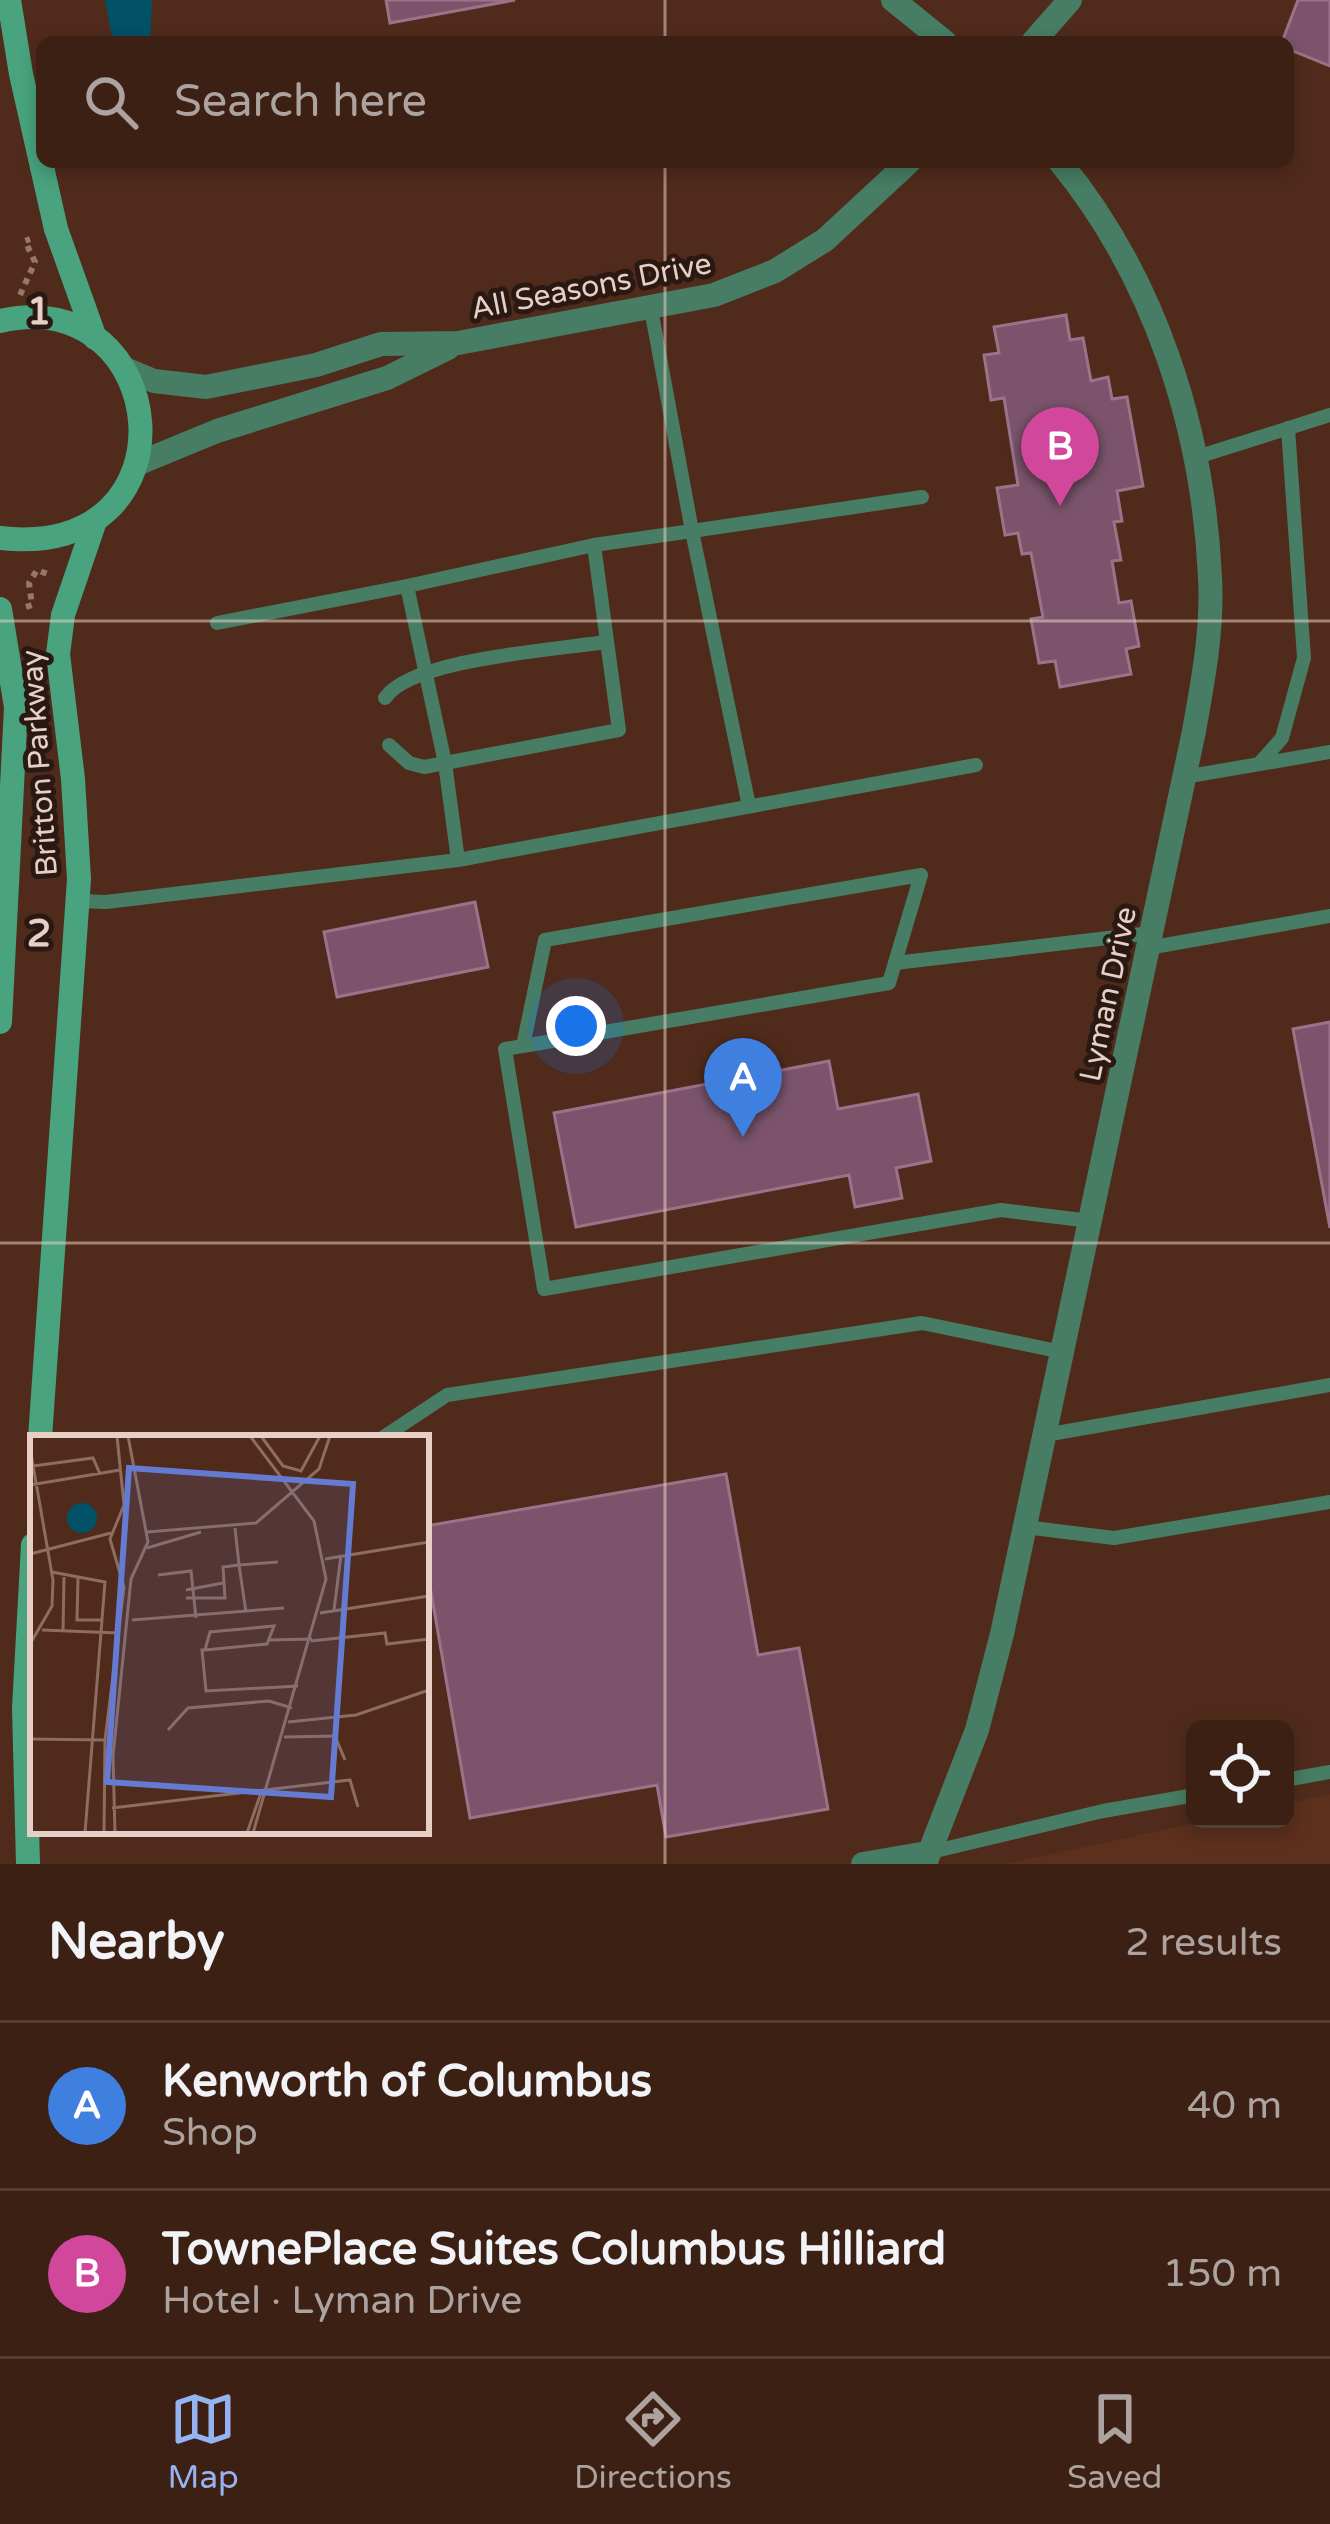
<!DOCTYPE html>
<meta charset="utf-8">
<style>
:root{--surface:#3c2014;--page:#472d22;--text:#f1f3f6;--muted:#aca3a0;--line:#553e34;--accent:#95b2f1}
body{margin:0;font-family:"Varela Round",sans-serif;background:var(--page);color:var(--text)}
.controls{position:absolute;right:36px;bottom:36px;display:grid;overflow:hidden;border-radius:18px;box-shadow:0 6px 18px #0003}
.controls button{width:108px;height:108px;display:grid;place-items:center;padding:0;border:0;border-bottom:3px solid var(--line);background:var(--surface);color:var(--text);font:60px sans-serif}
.you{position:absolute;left:576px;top:1026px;width:42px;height:42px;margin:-30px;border:9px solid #fff;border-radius:50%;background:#1a73e8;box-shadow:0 0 0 18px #1a73e833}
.badge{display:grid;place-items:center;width:78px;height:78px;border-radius:50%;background:var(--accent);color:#fff;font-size:39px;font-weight:700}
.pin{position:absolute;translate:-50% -99px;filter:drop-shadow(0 3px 6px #0008)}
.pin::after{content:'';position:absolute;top:63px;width:42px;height:36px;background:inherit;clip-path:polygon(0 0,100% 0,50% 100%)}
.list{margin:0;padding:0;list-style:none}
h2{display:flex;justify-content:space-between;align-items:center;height:156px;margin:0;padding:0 48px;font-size:51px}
h2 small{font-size:39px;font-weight:400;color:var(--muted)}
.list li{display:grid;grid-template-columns:78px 1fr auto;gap:36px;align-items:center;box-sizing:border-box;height:168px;padding:0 48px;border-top:3px solid var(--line)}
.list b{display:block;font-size:45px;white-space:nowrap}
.list p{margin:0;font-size:39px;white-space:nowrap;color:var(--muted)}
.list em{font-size:39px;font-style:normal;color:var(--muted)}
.icon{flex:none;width:66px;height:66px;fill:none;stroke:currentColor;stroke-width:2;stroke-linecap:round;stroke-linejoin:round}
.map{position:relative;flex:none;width:1330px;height:1864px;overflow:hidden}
.search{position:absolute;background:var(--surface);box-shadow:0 6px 18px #0003;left:36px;right:36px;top:36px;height:132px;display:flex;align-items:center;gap:30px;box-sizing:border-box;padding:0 42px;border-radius:18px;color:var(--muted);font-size:45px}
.sheet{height:492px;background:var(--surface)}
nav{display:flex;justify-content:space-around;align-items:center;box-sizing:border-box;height:168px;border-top:3px solid var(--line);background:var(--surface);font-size:33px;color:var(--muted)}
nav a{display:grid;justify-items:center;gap:6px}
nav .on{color:var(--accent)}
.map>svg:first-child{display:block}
.built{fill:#5c301d}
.water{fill:#015167}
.building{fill:#7b546b;stroke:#9b728a;stroke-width:3}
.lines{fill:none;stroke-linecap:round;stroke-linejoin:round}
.path{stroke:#96776a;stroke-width:6;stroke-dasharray:6 6;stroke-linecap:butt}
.service{stroke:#477d65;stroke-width:14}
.minor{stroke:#477d65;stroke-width:24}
.secondary{stroke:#48a37e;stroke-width:24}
.grid{fill:none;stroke:#e7cfc5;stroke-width:3;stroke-opacity:0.55}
.labels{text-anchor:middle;stroke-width:10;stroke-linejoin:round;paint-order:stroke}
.street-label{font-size:30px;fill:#e7cfc5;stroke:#2a1912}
.inset-road{fill:none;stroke:#8c6d5f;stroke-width:3}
.view{fill:#647bd1;fill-opacity:0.15;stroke:#647bd1;stroke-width:6}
.inset-edge{fill:none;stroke:#e7cfc5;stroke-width:6}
.grid-label{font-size:39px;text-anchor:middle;font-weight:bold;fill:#e7cfc5;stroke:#2a1912;stroke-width:10;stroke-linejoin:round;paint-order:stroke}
</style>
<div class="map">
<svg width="1330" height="1864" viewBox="0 0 1330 1864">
<rect width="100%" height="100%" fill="#502b1b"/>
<path class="built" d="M1330 1794V1864H1005L1215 1819H1285V1804Z"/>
<path class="water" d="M105 0H152L150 42H113Z"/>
<g class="building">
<path d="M386 0H515L390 23Z"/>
<path d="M1298 0H1330V66L1288 49V42H1282Z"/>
<path d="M1066 315 1070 340 1083 338 1091 381 1108 377 1112 399 1127 397 1143 486 1117 491 1122 521 1114 522 1121 560 1112 561 1119 603 1131 601 1139 646 1126 649 1131 674 1060 687 1055 661 1039 663 1031 619 1043 617 1031 553 1022 554 1018 533 1005 535 997 488 1018 485 1004 398 991 400 984 355 999 353 994 327Z"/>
<path d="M475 902 488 967 337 997 324 932Z"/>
<path d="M1330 1022V1228L1293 1029Z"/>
<path d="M829 1061 838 1109 918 1094 931 1161 896 1168 902 1198 855 1207 849 1175 576 1227 554 1113Z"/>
<path d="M726 1474 758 1655 799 1648 828 1809 666 1837 657 1785 470 1818 426 1563V1526Z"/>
</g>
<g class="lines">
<g class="path">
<path d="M20 295 35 262 25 241 30 239"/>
<path d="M26 607 32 605 29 583 37 570 50 575"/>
</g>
<g class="service">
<path d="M651 309 692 531 922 497"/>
<path d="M1194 458 1330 415"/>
<path d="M407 586 594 545"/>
<path d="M217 623 407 586 445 763 458 860"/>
<path d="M385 698C411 659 555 650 605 642"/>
<path d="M389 745 409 763 424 767 619 730 594 545 692 531 749 806"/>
<path d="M1259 764 1282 738 1304 658 1288 428"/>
<path d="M1184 777 1330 752"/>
<path d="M78 901 106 902 458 860 976 765"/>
<path d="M1148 948 1330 916"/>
<path d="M895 963 1151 933"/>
<path d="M523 1046 545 940 921 875 889 983 523 1046 505 1049 544 1289 1001 1210 1090 1221"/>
<path d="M1045 1435 1330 1385"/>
<path d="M382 1438 447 1395 922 1323 1062 1352"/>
<path d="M1025 1527 1114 1538 1330 1502"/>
<path d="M1285 1780 1330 1772"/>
<path d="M927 1853 1103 1811 1195 1795"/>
</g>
<g class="minor">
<path d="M893 0 945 42"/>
<path d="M1033 42 1070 0"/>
<path d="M125 369 154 381 206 387 316 365 381 344 458 343 714 295 775 271 825 240 909 162"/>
<path d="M137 464 217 431 387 378 448 348"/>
<path d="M863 1864 927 1853"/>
<path d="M925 1864 977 1730 1002 1634 1194 731C1203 681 1213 628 1210 577 1203 428 1155 278 1060 162"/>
</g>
<g class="secondary">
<path d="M9 0 21 74 56 229 95 338"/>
<path d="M0 321C172 282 202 561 0 538"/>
<path d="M0 609 16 707 0 1022"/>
<path d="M40 1438 79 879 73 779 58 654 63 615 95 521"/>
<path d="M28 1864 24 1708 33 1545"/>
</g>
</g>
<path class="grid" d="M665 0V42M665 162V1864M0 621H1330M0 1243H1330"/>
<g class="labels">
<g class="street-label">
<text transform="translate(591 286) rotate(-11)" y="10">All Seasons Drive</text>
<text transform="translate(39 763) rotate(-94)" y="10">Britton Parkway</text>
<text transform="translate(1108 994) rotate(-78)" y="10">Lyman Drive</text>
</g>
</g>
<g transform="translate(30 1435)">
<rect width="399" height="399" fill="#502b1b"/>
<path d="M37 83a15 15 0 1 1 30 0a15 15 0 1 1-30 0Z" fill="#015167"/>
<path class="inset-road" d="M220 1 284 86 296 144 223 398M231 1 253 31 271 36 290 1M0 13 23 145 22 171 0 209M3 31 63 23 70 39M0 50 90 35M205 93 209 130 248 127M117 97 226 88 289 34 300 1M117 113 171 97M0 119 81 98M295 124 399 107M22 137 75 147 55 398M128 140 161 136 166 183M48 143 47 185H73M156 155 193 148M156 163H195L193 132 209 130 216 177M304 175 311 120M290 178 399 161M102 185 254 173M12 195 88 198M33 196 34 142M239 205 282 204M281 206 355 198 357 209 399 204M175 215 180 197 244 191 237 209 175 215H172L176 256 268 251M258 287 326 280 399 255M138 295 158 273 239 266 262 273M254 302 305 301 315 325M0 304 74 305M82 373 320 345 328 372M74 398 75 305 94 152 80 104 94 70 87 1M85 398 83 321 101 144 118 107 98 1M217 398 231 358"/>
<path class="view" d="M99 33 323 49 301 362 77 347Z"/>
<rect width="399" height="399" class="inset-edge"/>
</g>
<g class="grid-label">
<text x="39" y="324">1</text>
<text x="39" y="946">2</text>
</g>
</svg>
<div class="controls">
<button><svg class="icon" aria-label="locate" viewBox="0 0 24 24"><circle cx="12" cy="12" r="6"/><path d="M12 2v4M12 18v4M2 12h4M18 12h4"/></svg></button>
</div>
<div class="you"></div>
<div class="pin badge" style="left:743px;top:1137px;background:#3f7fe0">A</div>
<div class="pin badge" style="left:1060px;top:506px;background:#d1479c">B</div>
<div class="search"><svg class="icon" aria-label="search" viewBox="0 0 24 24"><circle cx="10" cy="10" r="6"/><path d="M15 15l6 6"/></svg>Search here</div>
</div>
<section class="sheet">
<h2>Nearby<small>2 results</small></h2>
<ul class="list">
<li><span class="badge" style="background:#3f7fe0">A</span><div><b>Kenworth of Columbus</b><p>Shop</p></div><em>40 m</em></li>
<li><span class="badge" style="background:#d1479c">B</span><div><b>TownePlace Suites Columbus Hilliard</b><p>Hotel · Lyman Drive</p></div><em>150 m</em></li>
</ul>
</section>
<nav>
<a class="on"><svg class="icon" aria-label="map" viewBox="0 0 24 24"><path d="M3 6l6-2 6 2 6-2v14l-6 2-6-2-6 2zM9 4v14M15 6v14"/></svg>Map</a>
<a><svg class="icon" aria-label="directions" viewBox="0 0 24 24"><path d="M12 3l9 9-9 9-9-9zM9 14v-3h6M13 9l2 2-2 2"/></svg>Directions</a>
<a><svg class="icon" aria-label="saved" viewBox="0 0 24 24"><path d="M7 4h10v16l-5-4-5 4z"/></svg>Saved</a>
</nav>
